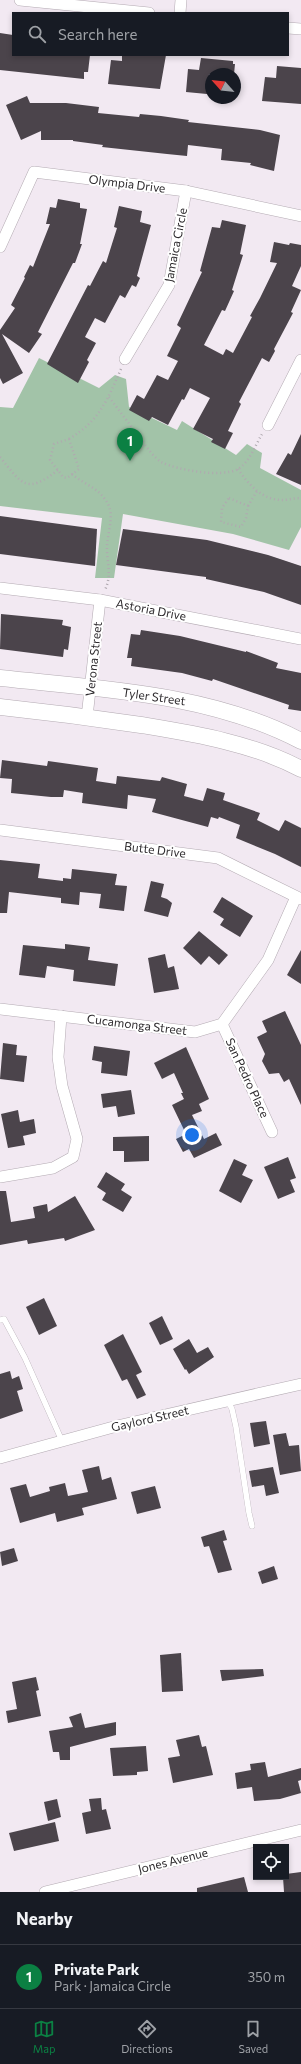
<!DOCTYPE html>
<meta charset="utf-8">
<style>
:root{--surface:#171b24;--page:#242831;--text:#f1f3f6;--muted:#9ea1a6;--line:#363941;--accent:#0b8043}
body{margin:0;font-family:Commissioner,sans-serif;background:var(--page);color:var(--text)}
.controls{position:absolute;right:12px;bottom:12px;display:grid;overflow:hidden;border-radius:0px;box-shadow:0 2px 6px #0003}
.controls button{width:36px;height:36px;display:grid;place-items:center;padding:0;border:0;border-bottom:1px solid var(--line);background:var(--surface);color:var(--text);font:20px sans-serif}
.compass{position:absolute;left:205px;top:68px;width:36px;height:36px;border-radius:50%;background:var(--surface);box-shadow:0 2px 6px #0003;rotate:297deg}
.you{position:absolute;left:192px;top:1135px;width:14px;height:14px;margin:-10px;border:3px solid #fff;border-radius:50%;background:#1a73e8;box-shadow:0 0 0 6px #1a73e833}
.badge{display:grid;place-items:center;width:26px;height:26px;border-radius:50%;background:var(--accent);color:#fff;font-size:13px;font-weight:700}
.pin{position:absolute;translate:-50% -33px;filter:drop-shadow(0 1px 2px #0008)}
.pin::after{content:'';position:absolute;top:21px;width:14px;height:12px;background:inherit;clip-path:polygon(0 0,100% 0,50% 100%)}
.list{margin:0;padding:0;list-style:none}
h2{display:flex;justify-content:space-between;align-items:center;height:52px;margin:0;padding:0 16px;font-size:17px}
h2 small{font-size:13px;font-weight:400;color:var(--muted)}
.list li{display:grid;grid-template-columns:26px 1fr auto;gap:12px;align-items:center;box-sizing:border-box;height:64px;padding:0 16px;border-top:1px solid var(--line)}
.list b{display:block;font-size:15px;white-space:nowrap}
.list p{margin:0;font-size:13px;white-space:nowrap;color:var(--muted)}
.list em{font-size:13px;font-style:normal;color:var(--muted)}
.icon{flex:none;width:22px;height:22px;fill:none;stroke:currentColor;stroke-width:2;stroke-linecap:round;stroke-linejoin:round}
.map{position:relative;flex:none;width:301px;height:1892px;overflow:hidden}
.search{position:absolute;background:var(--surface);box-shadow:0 2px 6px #0003;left:12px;right:12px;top:12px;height:44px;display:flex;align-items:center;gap:10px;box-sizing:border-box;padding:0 14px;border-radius:0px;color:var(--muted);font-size:15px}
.sheet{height:116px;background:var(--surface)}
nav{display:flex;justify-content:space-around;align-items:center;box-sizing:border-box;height:56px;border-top:1px solid var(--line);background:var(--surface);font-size:11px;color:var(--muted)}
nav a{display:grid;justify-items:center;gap:2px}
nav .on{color:var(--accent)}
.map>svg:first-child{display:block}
.green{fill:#a2c3a8}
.building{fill:#4b444b}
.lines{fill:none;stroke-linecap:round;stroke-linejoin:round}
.service-casing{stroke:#b4abb3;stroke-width:6}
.minor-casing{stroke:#b4abb3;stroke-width:12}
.secondary-casing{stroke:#b4abb3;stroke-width:17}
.path{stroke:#b0a9b0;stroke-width:2.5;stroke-dasharray:1 3;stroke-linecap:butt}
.service{stroke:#fff;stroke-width:5.5}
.minor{stroke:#fff;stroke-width:11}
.secondary{stroke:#fff;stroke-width:16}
.labels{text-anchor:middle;stroke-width:4;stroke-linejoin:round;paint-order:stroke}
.street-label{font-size:12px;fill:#2d2a2d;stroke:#fff}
</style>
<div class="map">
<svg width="301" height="1892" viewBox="0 0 301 1892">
<rect width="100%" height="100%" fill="#f2e9f2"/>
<path class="green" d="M39 358 99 388 115 375 126 379 129 407 177 430 182 421 236 455 247 444 262 453 260 468 301 490V527L289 550 233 534 123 514 114 578H95L102 518 0 506V407L13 408Z"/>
<g class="building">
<path d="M0 33 13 35V55H90L88 72H84V79L0 70Z"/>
<path d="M122 55H166L160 89 108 84 111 60 122 61Z"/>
<path d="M201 58 233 61V64H235L234 74H209L207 94 186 92 188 69 199 70Z"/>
<path d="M277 66 301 68V104L262 101 265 77 276 78Z"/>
<path d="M27 96 30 103H66L99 107 98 113 139 117 140 114 161 116 189 120 188 122 260 130 280 135 274 171 250 165 251 163 221 160 222 149 188 145 187 156 167 154 102 147 103 145 73 141V140H41V131L21 140 6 105Z"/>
<path d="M58 199 80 203V208L87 209 80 244H82L75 263H73L38 332 42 334 29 353 2 334 23 373 3 384 0 378V330L15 308 11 305 25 278 24 277 30 265 33 267 50 224H46L50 207 56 208Z"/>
<path d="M119 206 142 211 140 222 151 225 137 276 140 278 136 287 132 285 125 298 120 295 105 323 95 318 85 337 96 343 87 360 89 362 78 383 47 364 88 285 90 286 103 261 106 263 117 228 114 227Z"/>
<path d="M222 220 246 225 240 254 243 255 232 290 234 291 225 311 222 310 204 345 223 355 226 349 233 353 252 317 250 316 260 298 277 263 270 262 274 242 289 245 290 243 301 245V266L292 286 301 290 291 312 293 313 274 349 275 351 269 362 262 358 239 402 241 404 228 431 233 433 225 449 211 442 213 439 193 429 210 398 190 388 184 400 182 399 168 425 152 417 149 421 129 410 137 395 144 399 157 375 168 380 178 361 167 356 181 328 177 325 202 272 200 271 212 227 220 228Z"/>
<path d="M301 434V485L276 474 288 453 291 455Z"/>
<path d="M0 516 97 529 95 566 0 554Z"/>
<path d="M123 529 207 540 268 555 301 566V605L264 592 206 579V577L116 565Z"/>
<path d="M1 614 63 620 62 625 71 627 68 650 64 649 63 657 0 649Z"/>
<path d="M141 630 180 636 246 652V651L278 663 276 668 301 673V711L288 709 289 705 213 679 212 681 182 673 131 666 132 658H127L131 634 140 635Z"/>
<path d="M2 760 47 766 48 761 98 768 96 781 116 784 117 776 160 781 162 777 187 784 184 796 203 801 207 788 225 793 223 800 260 813 257 820 279 831 285 820 301 828V867L275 854 236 838 240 825 219 817 218 819 211 817 208 827 152 812 156 799 128 795 127 809 82 803 83 793 64 790 63 797H51L11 793 12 779 0 778Z"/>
<path d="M0 860 40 864 38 878 63 881V878L71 879 72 869 117 874 115 885 127 886 124 911 99 908 101 894 80 892 79 905 61 903V898L9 892 7 913H0Z"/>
<path d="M151 881 164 884 161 897 167 899 172 903 168 917 144 911Z"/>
<path d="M222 897 253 916 240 937 220 925 224 919 213 912Z"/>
<path d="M199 931 228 955 219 965 209 956 201 965 183 948Z"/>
<path d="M65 944 90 947 88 960 118 964 115 986 73 981 74 970 47 966 45 978 19 975 23 945 65 949Z"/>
<path d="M301 950V984L287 975Z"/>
<path d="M165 954 168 968 174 966 179 989 154 993 148 958Z"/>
<path d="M285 1011 301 1045V1105L289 1079 284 1082 279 1073 269 1074 262 1061 265 1054 257 1037 267 1032 262 1021Z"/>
<path d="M3 1043 17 1045 16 1055 27 1056 24 1082 0 1079Z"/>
<path d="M94 1046 130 1051 127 1076 101 1073 102 1062 92 1060Z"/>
<path d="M186 1047 209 1099 199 1104 202 1111 192 1115 204 1139 216 1133 222 1145 194 1158 189 1149 183 1152 176 1139 186 1134 172 1105 184 1099 181 1093H183L174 1073 162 1079 154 1063Z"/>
<path d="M131 1090 135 1114 118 1117 116 1106 103 1108 101 1094Z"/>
<path d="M18 1110 20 1122 34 1119 36 1133 23 1136 25 1145 8 1148 1 1114Z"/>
<path d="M149 1136V1161L124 1162V1151H113V1137Z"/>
<path d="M288 1157 296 1178 290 1180 295 1192 278 1199 264 1167Z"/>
<path d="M234 1159 247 1165 242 1175 253 1180 241 1203 219 1191Z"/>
<path d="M106 1172 125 1184 121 1190 132 1197 123 1212 102 1200 106 1193 97 1187Z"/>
<path d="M0 1191H6L11 1222 35 1218 33 1207 47 1204 48 1212 75 1196 95 1230 65 1241 64 1238 28 1244 27 1240 0 1245Z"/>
<path d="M44 1298 57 1326 39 1335 26 1307Z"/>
<path d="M162 1316 173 1339 160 1345 149 1323Z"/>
<path d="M123 1334 142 1372 136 1375 146 1395 137 1399 127 1379 122 1381 104 1345Z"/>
<path d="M189 1339 197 1353 208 1347 214 1357 189 1374 186 1369 185 1370 173 1349Z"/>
<path d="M10 1371 12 1379 19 1376 23 1389 17 1391 23 1411 0 1419V1374Z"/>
<path d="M266 1421 270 1444 254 1447 250 1423Z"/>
<path d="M286 1433 289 1446 299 1445 301 1471 280 1475 273 1435Z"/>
<path d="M99 1466 102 1480 111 1477 117 1499 82 1508 84 1515 57 1522 55 1513 20 1523 10 1488 26 1484 30 1497 50 1491 49 1487 65 1483 68 1496 88 1492 82 1470Z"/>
<path d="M273 1467 279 1493 266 1496 264 1485 252 1487 249 1471Z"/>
<path d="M155 1486 161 1508 137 1514 131 1492Z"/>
<path d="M224 1530 227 1540 223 1541 232 1570 218 1573 209 1546 204 1547 201 1537Z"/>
<path d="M14 1548 18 1561 2 1566 0 1552Z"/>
<path d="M274 1566 278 1579 262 1584 258 1572Z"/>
<path d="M181 1653 183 1691 162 1692 160 1655Z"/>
<path d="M263 1669 264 1676 222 1681 220 1670Z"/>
<path d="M36 1677 39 1690 36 1691 41 1716 8 1723 6 1711 17 1709 12 1682Z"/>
<path d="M81 1713 85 1728 116 1722V1735L70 1747V1760H60L59 1752H53L49 1731 73 1727 69 1717Z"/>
<path d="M199 1735 202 1747 206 1746 213 1775 173 1783 168 1758 180 1756 176 1740Z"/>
<path d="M146 1746 148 1771 137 1772V1775L113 1776 110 1748Z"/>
<path d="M265 1762 268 1777 301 1768V1780L298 1781 301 1793 280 1799 254 1801 252 1787 237 1789 235 1773 251 1770 250 1764Z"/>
<path d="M101 1798 102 1810 106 1809 111 1829 86 1834 82 1813 91 1811 89 1799Z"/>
<path d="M57 1799 61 1817 48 1821 44 1802Z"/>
<path d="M55 1822 59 1841 14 1851 9 1833Z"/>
<path d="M301 1872V1892H284L283 1877H286V1874Z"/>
<path d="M244 1877 248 1892H197V1888Z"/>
</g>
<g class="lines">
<defs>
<g id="service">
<path d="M0 1320 4 1319 25 1358 62 1441"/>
<path d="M228 1401 232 1409 236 1427 249 1513 252 1526"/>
</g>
<g id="minor">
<path d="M20 0 149 13"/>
<path d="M180 13 181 0"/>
<path d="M288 28 301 29"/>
<path d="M0 247 34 172 186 191 301 216"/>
<path d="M125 359 169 285 186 191"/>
<path d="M268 425 301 360"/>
<path d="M0 588 100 600 301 639"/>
<path d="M87 717 100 600"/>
<path d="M0 830 218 858 301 899"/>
<path d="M0 1009 195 1032 222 1024 268 960 296 897"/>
<path d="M222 1024 272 1132"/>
<path d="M0 1177 53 1168 73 1157 77 1139 62 1086 58 1057 61 1016"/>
<path d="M0 1458 117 1426 301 1384"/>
<path d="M45 1892 301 1830"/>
</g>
<g id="secondary">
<path d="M0 678C101 689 209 693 301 741"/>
<path d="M0 707C47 712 94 718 141 725 195 734 252 743 301 769"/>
</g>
</defs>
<use href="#service" class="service-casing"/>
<use href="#minor" class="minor-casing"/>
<use href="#secondary" class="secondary-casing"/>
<g class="path">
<path d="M109 397 152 454C155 457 158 460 161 462 177 470 222 478 238 469 249 463 256 444 262 434"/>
<path d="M69 439 79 469 67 478 63 477 50 460 54 444Z"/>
<path d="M69 439C99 421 107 401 121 369"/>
<path d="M0 457C22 484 26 495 58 470"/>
<path d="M238 469C248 484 262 500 282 500 288 500 294 498 301 498"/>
<path d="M72 474C82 483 96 487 104 498 117 513 107 531 107 548 107 564 112 575 105 590"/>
<path d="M229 498 248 506 246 518 241 527 221 522 222 508Z"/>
<path d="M248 506 257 491"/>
</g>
<use href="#service" class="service"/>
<use href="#minor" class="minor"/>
<use href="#secondary" class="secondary"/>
</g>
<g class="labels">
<g class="street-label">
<text transform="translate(127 184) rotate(7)" y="4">Olympia Drive</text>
<text transform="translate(176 245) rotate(-79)" y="4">Jamaica Circle</text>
<text transform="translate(151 610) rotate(11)" y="4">Astoria Drive</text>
<text transform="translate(94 659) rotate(-84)" y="4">Verona Street</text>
<text transform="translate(154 697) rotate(8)" y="4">Tyler Street</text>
<text transform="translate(155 850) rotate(7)" y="4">Butte Drive</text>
<text transform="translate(137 1025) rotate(7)" y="4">Cucamonga Street</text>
<text transform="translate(247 1078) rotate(65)" y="4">San Pedro Place</text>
<text transform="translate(150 1419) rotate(-13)" y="4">Gaylord Street</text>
<text transform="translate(173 1861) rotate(-14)" y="4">Jones Avenue</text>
</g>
</g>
</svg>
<div class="controls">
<button><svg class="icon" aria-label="locate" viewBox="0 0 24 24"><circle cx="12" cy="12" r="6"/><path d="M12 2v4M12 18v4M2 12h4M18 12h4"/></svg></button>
</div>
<svg class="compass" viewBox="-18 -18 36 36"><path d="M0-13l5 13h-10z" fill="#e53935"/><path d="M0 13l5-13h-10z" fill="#9ea1a6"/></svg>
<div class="you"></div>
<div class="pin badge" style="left:130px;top:461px">1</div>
<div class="search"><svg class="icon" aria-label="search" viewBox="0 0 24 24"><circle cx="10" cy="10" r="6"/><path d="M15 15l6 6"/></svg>Search here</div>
</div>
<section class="sheet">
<h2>Nearby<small></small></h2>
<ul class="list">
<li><span class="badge">1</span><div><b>Private Park</b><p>Park · Jamaica Circle</p></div><em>350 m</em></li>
</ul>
</section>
<nav>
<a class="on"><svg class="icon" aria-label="map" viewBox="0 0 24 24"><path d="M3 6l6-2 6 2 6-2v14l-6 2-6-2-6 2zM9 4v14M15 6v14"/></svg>Map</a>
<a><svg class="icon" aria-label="directions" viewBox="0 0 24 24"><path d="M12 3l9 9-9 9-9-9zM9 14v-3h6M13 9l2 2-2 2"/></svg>Directions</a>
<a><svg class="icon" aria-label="saved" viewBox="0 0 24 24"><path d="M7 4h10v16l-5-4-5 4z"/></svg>Saved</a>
</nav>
